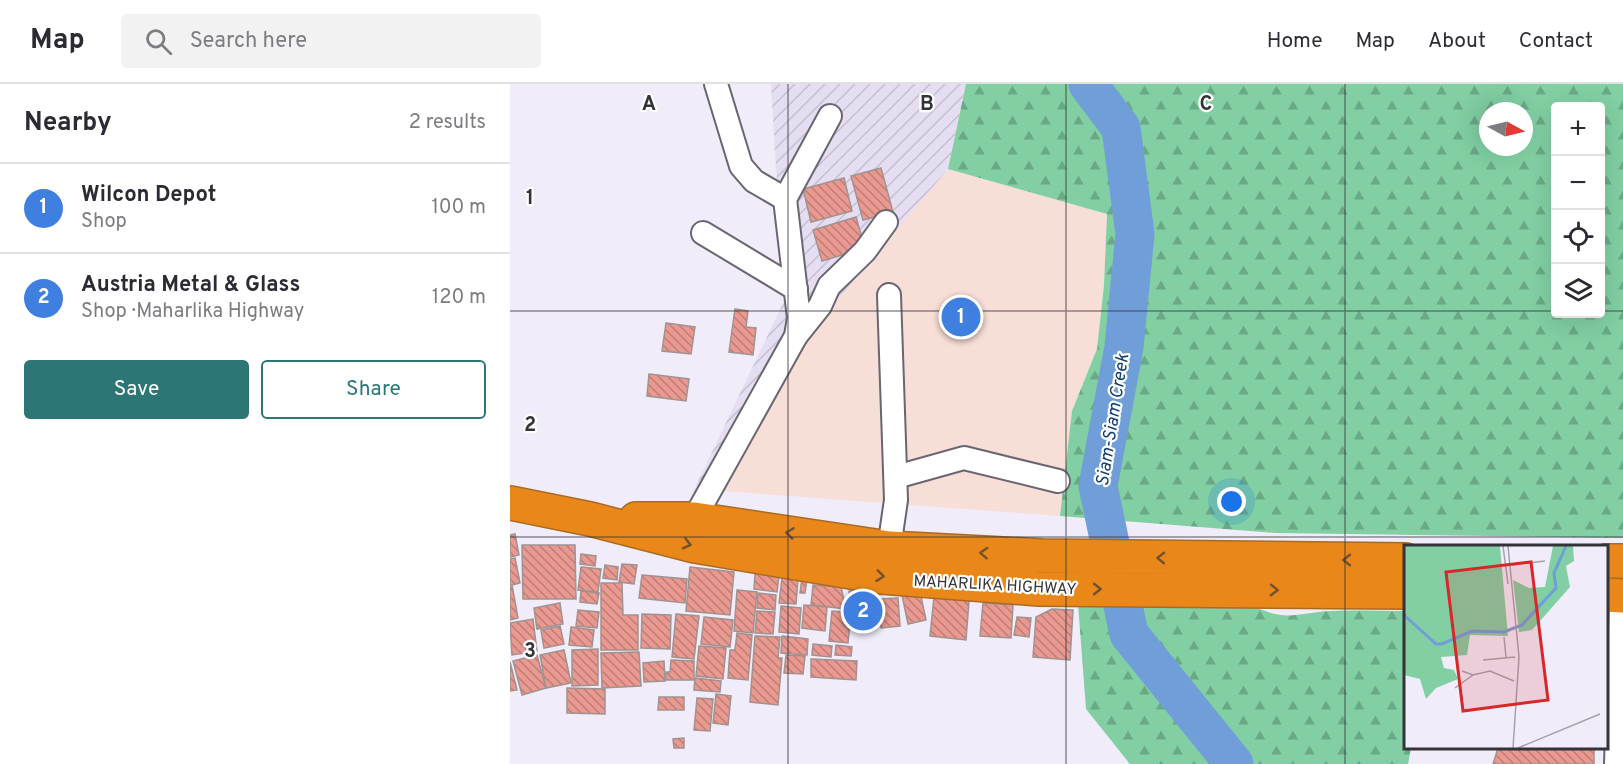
<!DOCTYPE html>
<meta charset="utf-8">
<style>
:root{--surface:#fff;--page:#f2f2f3;--text:#2b2b33;--muted:#7c7c81;--line:#e1e1e2;--accent:#2c7676}
body{margin:0;font-family:Overpass,sans-serif;background:var(--page);color:var(--text)}
.controls{position:absolute;right:18px;top:18px;display:grid;overflow:hidden;border-radius:6px;box-shadow:0 6px 24px #0002}
.controls button{width:54px;height:54px;display:grid;place-items:center;padding:0;border:0;border-bottom:2px solid var(--line);background:var(--surface);color:var(--text);font:30px sans-serif}
.compass{position:absolute;left:969px;top:18px;width:54px;height:54px;border-radius:50%;background:var(--surface);box-shadow:0 6px 24px #0002;rotate:97deg}
.you{position:absolute;left:722px;top:418px;width:21px;height:21px;margin:-15px;border:4px solid #fff;border-radius:50%;background:#1a73e8;box-shadow:0 0 0 9px #1a73e833}
.badge{display:grid;place-items:center;width:39px;height:39px;border-radius:50%;background:var(--accent);color:#fff;font-size:20px;font-weight:700}
.pin{position:absolute;translate:-50% -50%;border:3px solid #fff;box-shadow:0 2px 6px #0006}
.list{margin:0;padding:0;list-style:none}
h2{display:flex;justify-content:space-between;align-items:center;height:78px;margin:0;padding:0 24px;font-size:26px}
h2 small{font-size:20px;font-weight:400;color:var(--muted)}
.list li{display:grid;grid-template-columns:39px 1fr auto;gap:18px;align-items:center;box-sizing:border-box;height:90px;padding:0 24px;border-top:2px solid var(--line)}
.list b{display:block;font-size:22px;white-space:nowrap}
.list p{margin:0;font-size:20px;white-space:nowrap;color:var(--muted)}
.list em{font-size:20px;font-style:normal;color:var(--muted)}
.actions{display:flex;gap:12px;padding:18px 24px}
.actions a{flex:1;padding:14px 0;border:2px solid var(--accent);border-radius:6px;text-align:center;font-size:21px;color:var(--accent)}
.actions .main{background:var(--accent);color:#fff}
.icon{flex:none;width:33px;height:33px;fill:none;stroke:currentColor;stroke-width:2;stroke-linecap:round;stroke-linejoin:round}
.map{position:relative;flex:none;width:1113px;height:680px;overflow:hidden}
header{display:flex;align-items:center;gap:36px;box-sizing:border-box;height:84px;padding:0 30px;background:var(--surface);border-bottom:2px solid var(--line)}
header strong{font-size:28px}
nav{display:flex;gap:33px;margin-inline-start:auto;font-size:21px}
.search{width:420px;height:54px;background:var(--page);display:flex;align-items:center;gap:15px;box-sizing:border-box;padding:0 21px;border-radius:6px;color:var(--muted);font-size:22px}
main{display:flex}
aside{flex:1;background:var(--surface)}
.map>svg:first-child{display:block}
.commercial{fill:#f7ded6}
.industrial{fill:url(#industrial-furrows)}
.forest{fill:url(#forest-firs);fill-rule:evenodd}
.lines{fill:none;stroke-linecap:round;stroke-linejoin:round}
.river{stroke:#709ed8;stroke-width:39}
.building{fill:url(#building-back-hatch);stroke:#a09290;stroke-width:1.5}
.minor-casing{stroke:#6a6671;stroke-width:26}
.highway-casing{stroke:#aa6a24;stroke-width:36}
.minor{stroke:#fff;stroke-width:22}
.highway{stroke:#e98819;stroke-width:33}
.oneway{stroke:#73512d}
.grid{fill:none;stroke:#343338;stroke-width:1.5;stroke-opacity:0.55}
.labels{text-anchor:middle;stroke-width:4.5;stroke-linejoin:round;paint-order:stroke}
.street-label{font-size:16px;fill:#343338;stroke:#fff}
.water-label{font-size:18px;font-style:italic;fill:#103e73;stroke:#fff}
.inset-river{fill:none;stroke:#709ed8;stroke-width:3}
.inset-road{fill:none;stroke:#a5a2ac;stroke-width:1.5}
.view{fill:#d62828;fill-opacity:0.15;stroke:#d62828;stroke-width:3}
.inset-edge{fill:none;stroke:#343338;stroke-width:3}
.grid-label{font-size:20px;text-anchor:middle;font-weight:bold;fill:#343338;stroke:#fff;stroke-width:4.5;stroke-linejoin:round;paint-order:stroke}
</style>
<header>
<strong>Map</strong>
<div class="search"><svg class="icon" aria-label="search" viewBox="0 0 24 24"><circle cx="10" cy="10" r="6"/><path d="M15 15l6 6"/></svg>Search here</div>
<nav><a>Home</a><a>Map</a><a>About</a><a>Contact</a></nav>
</header>
<main>
<aside>
<h2>Nearby<small>2 results</small></h2>
<ul class="list">
<li><span class="badge" style="background:#3f7fe0">1</span><div><b>Wilcon Depot</b><p>Shop</p></div><em>100 m</em></li>
<li><span class="badge" style="background:#3f7fe0">2</span><div><b>Austria Metal &amp; Glass</b><p>Shop · Maharlika Highway</p></div><em>120 m</em></li>
</ul>
<div class="actions"><a class="main">Save</a><a>Share</a></div>
</aside>
<div class="map">
<svg width="1113" height="680" viewBox="0 0 1113 680">
<defs>
<pattern id="industrial-furrows" width="10" height="10" patternUnits="userSpaceOnUse" patternTransform="scale(1.5)"><rect width="10" height="10" fill="#e5def2"/><path d="M-1 1l2-2M0 10L10 0M9 11l2-2" fill="none" stroke="#c5bfd0"/></pattern>
<pattern id="forest-firs" width="22" height="20" patternUnits="userSpaceOnUse" patternTransform="scale(1.5)"><rect width="22" height="20" fill="#81cfa3"/><path d="M5 1l3.5 6h-7zM16 11l3.5 6h-7z" fill="#6aa986"/></pattern>
<pattern id="building-back-hatch" width="6" height="6" patternUnits="userSpaceOnUse" patternTransform="scale(1.5)"><rect width="6" height="6" fill="#ea9990"/><path d="M-1 5l2 2M0 0l6 6M5-1l2 2" fill="none" stroke="#be7d77"/></pattern>
</defs>
<rect width="100%" height="100%" fill="#f0ecf9"/>
<path class="commercial" d="M438 85 597 130 594 201 587 265 562 327 550 432 212 407 273 280Z"/>
<path class="industrial" d="M261 0H456L438 85 273 280 212 407 183 408 274 217Z"/>
<g class="forest">
<path d="M456 0H1113V454L765 449 550 432 562 327 587 265 594 201 597 130 438 85ZM1046 22H1090V230H1046ZM978 27H1014V63H978Z"/>
<path d="M623 519 748 524C778 538 790 528 821 527 846 526 871 527 895 527L896 664H901L898 680H620L576 625 568 520Z"/>
</g>
<g class="lines">
<path class="river" d="M578 0 611 44 625 150 614 263 588 402 619 550 724 680"/>
</g>
<g class="building">
<path d="M371 84 383 128 353 136 341 92Z"/>
<path d="M334 94 342 127 301 138 293 105Z"/>
<path d="M346 133 355 164 312 177 303 146Z"/>
<path d="M225 225 238 227 236 243 246 244 243 271 219 268Z"/>
<path d="M156 239 185 243 181 270 152 267Z"/>
<path d="M139 290 179 295 176 317 137 312Z"/>
<path d="M5 450 9 471 0 473V451Z"/>
<path d="M12 461H65L66 515H13Z"/>
<path d="M71 470 86 472 85 482 70 480Z"/>
<path d="M5 474 10 499 2 501 8 534 0 536V475Z"/>
<path d="M112 480 127 481 124 500 109 498Z"/>
<path d="M95 481 108 483 107 496 93 494Z"/>
<path d="M71 483 91 485 88 508 68 506Z"/>
<path d="M180 483 224 488 220 531 176 527Z"/>
<path d="M245 490 269 492 267 508 244 505Z"/>
<path d="M132 491 177 495 175 519 129 514Z"/>
<path d="M272 494 288 495 286 520 269 519Z"/>
<path d="M292 494 297 495 295 509H290Z"/>
<path d="M91 499H112L113 531H128V566H91Z"/>
<path d="M303 501 331 503 336 525 301 521Z"/>
<path d="M361 503 363 517 341 520 339 507Z"/>
<path d="M227 506 247 508 243 549 224 547Z"/>
<path d="M71 507 89 509 87 520 70 518Z"/>
<path d="M410 508 416 536 398 540 392 511Z"/>
<path d="M248 509 266 511 265 526 247 524Z"/>
<path d="M424 513 459 517 456 556 420 552Z"/>
<path d="M388 514 390 542 371 544 369 515Z"/>
<path d="M50 519 53 540 27 545 24 524Z"/>
<path d="M473 519 503 521 501 554 470 552Z"/>
<path d="M294 521 317 523 315 547 292 544Z"/>
<path d="M271 522 291 524 289 550 269 548Z"/>
<path d="M542 525 563 526 560 576 523 573 526 533Z"/>
<path d="M68 526 89 528 87 544 66 542Z"/>
<path d="M247 527 265 528 263 550 245 549Z"/>
<path d="M322 527 341 529 338 559 319 557Z"/>
<path d="M132 530 161 531 160 565 131 564Z"/>
<path d="M166 530 189 532 184 575 162 573Z"/>
<path d="M194 533 223 536 220 563 191 560Z"/>
<path d="M507 533 521 534 519 553 504 551Z"/>
<path d="M23 535 27 567 2 571 0 539Z"/>
<path d="M50 542 54 560 34 564 31 546Z"/>
<path d="M61 543 84 546 82 563 59 561Z"/>
<path d="M227 549 242 551 238 596 218 594 220 566H225Z"/>
<path d="M245 552 270 553 268 574H272L268 621 240 618Z"/>
<path d="M272 552 298 555 297 571 271 569Z"/>
<path d="M303 560 322 562 321 573 302 571Z"/>
<path d="M326 561 342 563 341 572 325 571Z"/>
<path d="M189 562 216 564 213 595 186 592Z"/>
<path d="M88 565V601L62 602V566Z"/>
<path d="M54 566 61 599 36 604 30 571Z"/>
<path d="M129 568 131 602 92 604 91 569Z"/>
<path d="M27 571 36 604 12 611 3 577Z"/>
<path d="M276 571 295 572 293 590 274 589Z"/>
<path d="M301 575 347 577 346 596 301 593Z"/>
<path d="M161 576 184 577V596H156V588H160Z"/>
<path d="M154 577 155 597 134 598 133 579Z"/>
<path d="M0 578 7 606 0 607Z"/>
<path d="M185 594 211 597 210 608 184 606Z"/>
<path d="M57 604 95 605V630L57 629Z"/>
<path d="M206 610 221 612 218 641 203 639Z"/>
<path d="M149 613H174V626H148Z"/>
<path d="M187 614 203 615 200 647 184 646Z"/>
<path d="M174 654V664H164L163 655Z"/>
<path d="M988 664H1084V680H983Z"/>
</g>
<g class="lines">
<defs>
<g id="minor">
<path d="M206 0 231 82 244 97 275 115"/>
<path d="M193 149 286 205"/>
<path d="M379 211 386 416 379 464"/>
<path d="M286 252 310 222 319 202 355 167 376 138"/>
<path d="M386 393 454 374 548 397"/>
<path d="M184 435 286 252 289 234 275 115 320 32"/>
<path d="M1106 680 1111 512"/>
</g>
<g id="highway">
<path d="M0 419 80 435 185 462 371 493 529 505 896 508"/>
<path d="M126 435H184L379 464 532 472 896 476"/>
<path d="M1096 477H1113"/>
<path d="M1096 511 1113 512"/>
</g>
</defs>
<use href="#minor" class="minor-casing"/>
<use href="#highway" class="highway-casing"/>
<use href="#minor" class="minor"/>
<use href="#highway" class="highway"/>
</g>
<defs><path id="oneway-chevron" d="M-2-3.5L2.5 0L-2 3.5" fill="none" stroke-width="1.6" stroke-linecap="round" stroke-linejoin="round" transform="scale(1.5)"/></defs>
<g class="oneway">
<use href="#oneway-chevron" transform="translate(280 449) rotate(-172)"/>
<use href="#oneway-chevron" transform="translate(177 460) rotate(14)"/>
<use href="#oneway-chevron" transform="translate(474 469) rotate(-177)"/>
<use href="#oneway-chevron" transform="translate(651 474) rotate(-179)"/>
<use href="#oneway-chevron" transform="translate(837 476) rotate(-180)"/>
<use href="#oneway-chevron" transform="translate(370 492) rotate(7)"/>
<use href="#oneway-chevron" transform="translate(587 505)"/>
<use href="#oneway-chevron" transform="translate(764 506) rotate(1)"/>
</g>
<path class="grid" d="M278 0V680M556 0V680M835 0V680M0 227H1046M1090 227H1113M0 453H1113"/>
<g class="labels">
<g class="street-label">
<text transform="translate(485 500) rotate(3)" y="6">MAHARLIKA HIGHWAY</text>
</g>
<g class="water-label">
<text transform="translate(602 336) rotate(-81)" y="6">Siam-Siam Creek</text>
</g>
</g>
<g transform="translate(894 461)">
<rect width="204" height="204" fill="#f0ecf9"/>
<path d="M0 1H96L104 91 66 90 63 110 37 112 40 123 50 125 54 134 32 143 22 154 16 134 0 130ZM149 1H169L170 16 162 21 166 42 128 85 115 87 109 35 125 43 141 42Z" fill="#81cfa3"/>
<path class="inset-river" d="M0 70 32 99H38L68 86 100 87 118 80 152 43 150 28 162 1"/>
<path class="inset-road" d="M99 1 104 39M104 1 115 112 109 203M108 20 141 16M100 92 102 112M79 115 111 112M58 126 69 130 86 126 110 136M51 143 69 130M114 203 196 169"/>
<path class="view" d="M127 17 144 155 59 166 42 27Z"/>
<rect width="204" height="204" class="inset-edge"/>
</g>
<g class="grid-label">
<text x="139" y="26">A</text>
<text x="417" y="26">B</text>
<text x="696" y="26">C</text>
<text x="20" y="120">1</text>
<text x="20" y="347">2</text>
<text x="20" y="573">3</text>
</g>
</svg>
<div class="controls">
<button>+</button>
<button>−</button>
<button><svg class="icon" aria-label="locate" viewBox="0 0 24 24"><circle cx="12" cy="12" r="6"/><path d="M12 2v4M12 18v4M2 12h4M18 12h4"/></svg></button>
<button><svg class="icon" aria-label="layers" viewBox="0 0 24 24"><path d="M12 4l9 5-9 5-9-5zM3 14l9 5 9-5"/></svg></button>
</div>
<svg class="compass" viewBox="-18 -18 36 36"><path d="M0-13l5 13h-10z" fill="#e53935"/><path d="M0 13l5-13h-10z" fill="#7c7c81"/></svg>
<div class="you"></div>
<div class="pin badge" style="left:451px;top:233px;background:#3f7fe0">1</div>
<div class="pin badge" style="left:353px;top:527px;background:#3f7fe0">2</div>
</div>
</main>
